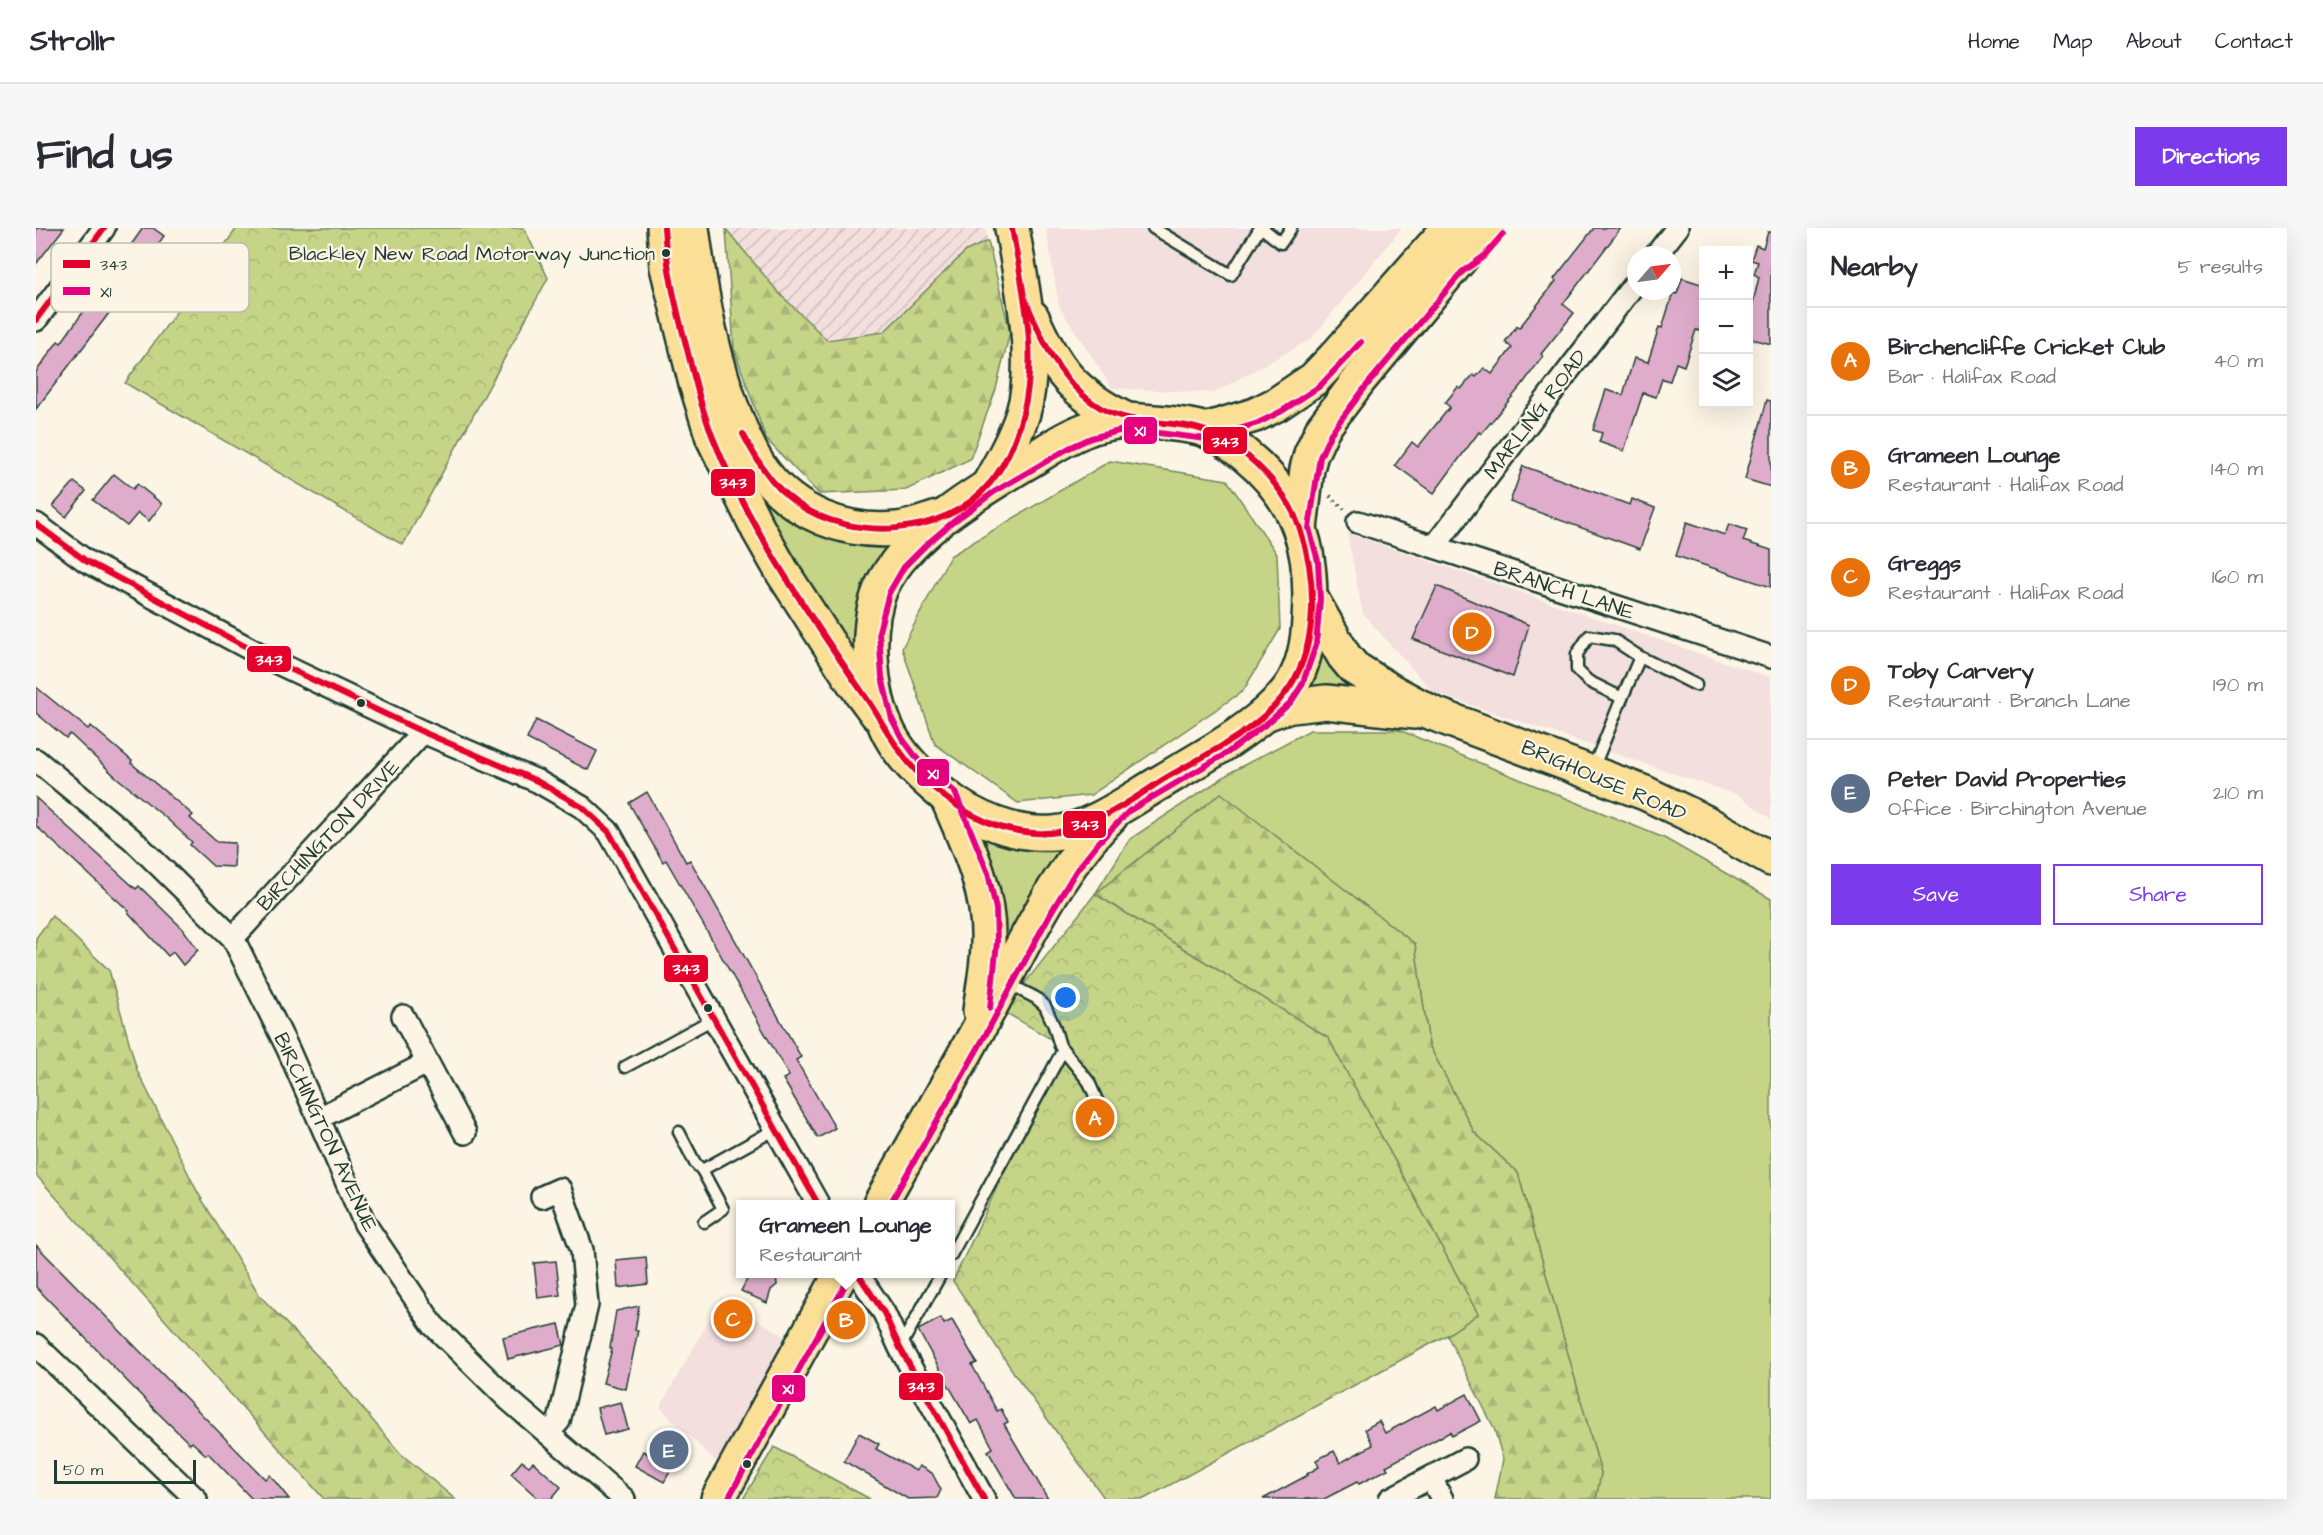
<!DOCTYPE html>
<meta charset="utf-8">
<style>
:root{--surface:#fff;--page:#f7f7f7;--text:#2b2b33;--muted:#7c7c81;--line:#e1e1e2;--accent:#7c3aed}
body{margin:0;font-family:"Architects Daughter",sans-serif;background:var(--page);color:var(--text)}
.controls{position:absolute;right:18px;top:18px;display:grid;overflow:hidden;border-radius:0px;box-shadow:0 6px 24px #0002}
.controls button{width:54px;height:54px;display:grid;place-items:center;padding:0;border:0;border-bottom:2px solid var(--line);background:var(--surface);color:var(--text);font:30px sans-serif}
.compass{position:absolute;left:1591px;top:18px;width:54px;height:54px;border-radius:50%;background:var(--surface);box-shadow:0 6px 24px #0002;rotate:62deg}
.scale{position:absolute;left:18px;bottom:15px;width:142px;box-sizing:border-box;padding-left:6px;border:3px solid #1f3d34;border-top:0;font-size:16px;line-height:21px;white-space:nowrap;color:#1f3d34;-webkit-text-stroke:4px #fcf5e5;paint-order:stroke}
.you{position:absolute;left:1030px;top:770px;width:21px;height:21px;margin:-15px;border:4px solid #fff;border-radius:50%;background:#1a73e8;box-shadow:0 0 0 9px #1a73e833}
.badge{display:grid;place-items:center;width:39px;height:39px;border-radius:50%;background:var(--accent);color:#fff;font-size:20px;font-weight:700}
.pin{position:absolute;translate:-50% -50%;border:3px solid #fff;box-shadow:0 2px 6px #0006}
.popup{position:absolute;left:700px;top:972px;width:219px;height:78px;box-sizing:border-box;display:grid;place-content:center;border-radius:0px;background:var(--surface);filter:drop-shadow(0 2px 4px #0005);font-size:20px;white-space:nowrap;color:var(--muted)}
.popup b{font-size:22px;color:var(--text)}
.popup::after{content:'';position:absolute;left:50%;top:100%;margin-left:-12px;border:12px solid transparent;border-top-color:var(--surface)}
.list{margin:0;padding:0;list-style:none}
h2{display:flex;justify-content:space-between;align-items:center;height:78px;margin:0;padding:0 24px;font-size:26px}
h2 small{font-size:20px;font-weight:400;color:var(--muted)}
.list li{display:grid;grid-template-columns:39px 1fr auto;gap:18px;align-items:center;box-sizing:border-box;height:108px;padding:0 24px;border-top:2px solid var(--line)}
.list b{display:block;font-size:22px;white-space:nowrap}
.list p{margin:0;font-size:20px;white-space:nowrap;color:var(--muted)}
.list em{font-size:20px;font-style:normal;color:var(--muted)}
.actions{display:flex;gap:12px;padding:18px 24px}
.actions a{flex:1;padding:14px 0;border:2px solid var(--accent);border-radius:0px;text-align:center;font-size:21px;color:var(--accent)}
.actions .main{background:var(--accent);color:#fff}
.icon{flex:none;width:33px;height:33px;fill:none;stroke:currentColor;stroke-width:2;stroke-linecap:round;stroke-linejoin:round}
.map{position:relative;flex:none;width:1735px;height:1271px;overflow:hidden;border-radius:0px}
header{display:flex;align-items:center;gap:36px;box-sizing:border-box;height:84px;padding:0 30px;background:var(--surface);border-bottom:2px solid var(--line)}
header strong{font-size:28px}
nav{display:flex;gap:33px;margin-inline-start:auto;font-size:21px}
.intro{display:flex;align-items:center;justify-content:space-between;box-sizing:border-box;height:144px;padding:0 36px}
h1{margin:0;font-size:42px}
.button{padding:15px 27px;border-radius:0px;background:var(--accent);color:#fff;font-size:21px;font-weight:700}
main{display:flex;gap:36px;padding:0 36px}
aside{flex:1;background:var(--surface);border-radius:0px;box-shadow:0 6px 24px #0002}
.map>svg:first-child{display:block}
.built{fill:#f3dfdd}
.industrial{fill:url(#industrial-furrows)}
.grass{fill:#c6d488;stroke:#72885e;stroke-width:1.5}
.forest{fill:url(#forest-firs);stroke:#72885e;stroke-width:1.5}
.park{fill:url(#park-crowns);stroke:#72885e;stroke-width:1.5}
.building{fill:#dfadcb;stroke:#1f3d34;stroke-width:1.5}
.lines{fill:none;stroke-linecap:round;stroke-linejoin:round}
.service-casing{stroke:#1f3d34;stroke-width:15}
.minor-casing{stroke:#1f3d34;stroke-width:26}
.primary-casing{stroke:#1f3d34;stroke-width:38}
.trunk-casing{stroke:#1f3d34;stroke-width:38}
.path{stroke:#1f3d34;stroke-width:4;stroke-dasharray:1.5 4.5;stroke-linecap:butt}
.service{stroke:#fcf5e5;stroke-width:10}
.minor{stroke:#fcf5e5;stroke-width:21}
.primary{stroke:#fbdf96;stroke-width:33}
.trunk{stroke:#fbdf96;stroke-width:33}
.bus-1-casing{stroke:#fcf5e5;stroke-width:10}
.bus-2-casing{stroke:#fcf5e5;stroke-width:10}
.bus-1{stroke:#e4002b;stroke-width:6}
.bus-2{stroke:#e5007d;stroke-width:6}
.bus-dot{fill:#1f3d34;stroke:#fcf5e5;stroke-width:2}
.labels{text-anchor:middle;stroke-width:4.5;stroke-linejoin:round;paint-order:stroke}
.bus-label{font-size:20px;fill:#1f3d34;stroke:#fcf5e5;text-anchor:end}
.street-label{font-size:21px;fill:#1f3d34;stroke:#fcf5e5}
.key{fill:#fcf5e5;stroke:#babeb0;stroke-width:1.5}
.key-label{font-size:16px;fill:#1f3d34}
.line-badge{stroke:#fcf5e5;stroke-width:2}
.badge-label{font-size:16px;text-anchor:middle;font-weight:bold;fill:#fff}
</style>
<header>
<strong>Strollr</strong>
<nav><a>Home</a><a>Map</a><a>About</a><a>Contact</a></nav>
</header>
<div class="intro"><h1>Find us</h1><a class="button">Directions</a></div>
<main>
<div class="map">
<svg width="1735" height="1271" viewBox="0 0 1735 1271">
<defs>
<pattern id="industrial-furrows" width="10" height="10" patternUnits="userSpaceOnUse" patternTransform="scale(1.5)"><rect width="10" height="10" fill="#f3dfdd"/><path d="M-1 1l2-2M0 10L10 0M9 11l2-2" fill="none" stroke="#d0c0be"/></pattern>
<pattern id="forest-firs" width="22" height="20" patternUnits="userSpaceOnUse" patternTransform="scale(1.5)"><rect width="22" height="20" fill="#c6d488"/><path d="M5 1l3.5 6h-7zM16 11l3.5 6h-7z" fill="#aab776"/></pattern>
<pattern id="park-crowns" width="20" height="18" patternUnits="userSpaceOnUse" patternTransform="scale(1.5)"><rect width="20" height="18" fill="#c6d488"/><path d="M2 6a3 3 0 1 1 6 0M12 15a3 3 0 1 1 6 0" fill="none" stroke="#aab776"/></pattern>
</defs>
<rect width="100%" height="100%" fill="#fcf5e5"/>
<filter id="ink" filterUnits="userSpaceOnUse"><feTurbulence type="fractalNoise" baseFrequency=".0167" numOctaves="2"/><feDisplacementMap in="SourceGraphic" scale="12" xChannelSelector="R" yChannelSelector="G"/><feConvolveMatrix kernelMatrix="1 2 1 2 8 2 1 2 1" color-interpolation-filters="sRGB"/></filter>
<g filter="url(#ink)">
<g class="built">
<path d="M1010 0H1366L1275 111 1178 165 1076 160 1023 78Z"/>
<path d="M1311 305 1735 450V591L1704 568 1397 464 1327 386Z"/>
<path d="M686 1069 753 1111 681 1235 624 1179Z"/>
</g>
<path class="industrial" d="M690 0H949L952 13 930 23 848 104 791 112 742 64Z"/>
<g class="grass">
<path d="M1074 233 1191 252 1241 326 1244 401 1207 463 1055 567 982 575 899 516 866 420 914 328Z"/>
<path d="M720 255 780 304 818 317 840 320 862 319 825 438 710 256Z"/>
<path d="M1282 410 1326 464 1295 465 1264 458Z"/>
<path d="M1274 502H1363L1628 610 1735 671V1271H1560L1565 1245 1482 945 1438 904 1393 817 1379 716 1059 666 1094 611 1197 543Z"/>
<path d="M948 602 1039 609 965 739 943 615Z"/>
</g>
<g class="forest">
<path d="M690 1 742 64 791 112 848 104 930 23 952 13 974 104 960 161 934 231 870 262 783 266 730 211 698 121Z"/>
<path d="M1185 565 1379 716 1393 817 1438 904 1482 945 1565 1245 1560 1271H1459L1467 1231 1458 1200 1411 1107 1442 1086 1292 810 1059 666Z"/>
<path d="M16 688 73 742 101 842 162 965 224 1068 292 1139 364 1225 419 1271H288L0 947V710Z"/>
</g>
<g class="park">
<path d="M201 0H488L512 50 367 317 89 155Z"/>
<path d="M1059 666 1292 810 1442 1086 1411 1107 1108 1271H1069L978 1145 917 1053 1027 818 967 783Z"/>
<path d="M738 1219 834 1271H707Z"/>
</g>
<g class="building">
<path d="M0 0H28L0 36Z"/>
<path d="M107 0H117L128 8 85 67 86 68 0 181V144L22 113 25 115Z"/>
<path d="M1558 0H1585L1527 76 1538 85 1505 126 1507 128 1486 157 1445 206 1443 204 1398 265 1359 237 1376 214 1382 219 1414 179 1409 175 1422 159 1425 161 1437 147 1440 149 1448 140 1456 146 1476 120 1469 114 1481 98 1483 100 1520 53 1518 51Z"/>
<path d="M1732 4H1735V116L1713 110V92L1723 49 1718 46 1722 34 1715 32 1720 17 1727 20Z"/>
<path d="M1646 50 1668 57V90L1663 103 1660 102 1648 138 1640 135 1634 153 1626 151 1620 169 1607 165 1588 223 1563 214 1566 205 1557 202 1570 162 1587 167 1598 130 1612 134 1623 99 1626 100 1637 65 1641 66Z"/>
<path d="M1731 172 1735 173V259L1709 251Z"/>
<path d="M1487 238 1594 277 1596 271 1619 280 1604 321 1474 274Z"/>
<path d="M78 246 97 261 101 256 126 276 113 293 102 285 91 298 57 272Z"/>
<path d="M38 254 50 263 30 289 17 278Z"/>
<path d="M1651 294 1689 307 1693 296 1711 302 1707 313 1735 322V359L1640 328Z"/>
<path d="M1401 358 1493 397 1477 449 1377 411Z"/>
<path d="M0 459 52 501 55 498 96 533 95 535 157 587 154 590 181 614 199 615 198 639 177 638 154 617 156 614 130 590 80 549 34 506 30 510 0 485Z"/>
<path d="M500 492 561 523 552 542 491 511Z"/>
<path d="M611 564 650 634 654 632 765 829 760 832 799 900 782 910 747 851 753 848 675 710 630 632 627 634 593 575Z"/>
<path d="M0 570 100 661 103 658 147 701 162 722 147 737 137 724 132 728 92 684 93 683 0 598Z"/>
<path d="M0 1017 229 1251 234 1247 253 1271H216L172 1225 170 1227 156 1214 154 1216 121 1184 0 1059Z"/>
<path d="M610 1029 612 1056 582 1060 580 1032Z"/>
<path d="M520 1033 524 1067 502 1070 498 1035Z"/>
<path d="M714 1046H740L741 1057 735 1062 731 1075 705 1063Z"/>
<path d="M603 1078 599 1102H602L590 1161 567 1155 576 1121 574 1120 580 1083Z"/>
<path d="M905 1090 908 1096 916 1092 941 1135 936 1137 961 1183 965 1181 972 1194 968 1196 1012 1271H980L952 1223 957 1220 942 1192 935 1196 914 1160 882 1102Z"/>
<path d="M523 1096 528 1117 472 1131 467 1109Z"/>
<path d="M1431 1166 1445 1193 1416 1208 1414 1204 1350 1238 1352 1241 1323 1256 1321 1254 1288 1271H1227L1272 1247 1271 1246 1283 1239 1280 1232 1298 1223 1304 1235 1337 1217 1329 1201 1343 1193 1349 1205 1400 1178 1402 1182Z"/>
<path d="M585 1174 592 1201 568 1207 561 1180Z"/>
<path d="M628 1203 650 1215 628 1254 599 1238 607 1223 614 1227Z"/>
<path d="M823 1205 843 1216 840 1221 880 1243 883 1238 896 1245 905 1262 901 1270 872 1271 808 1233Z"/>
<path d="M486 1233 493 1238 497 1234 525 1259 515 1271H503L475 1246Z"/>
</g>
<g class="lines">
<defs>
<g id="service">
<path d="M1117 0 1195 47 1224 0"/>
<path d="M1226 0 1245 15 1255 0"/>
<path d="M1586 470 1604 429"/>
<path d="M1556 543 1586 470 1552 453 1541 442V426L1553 408 1578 412 1604 429 1660 457"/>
<path d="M971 755 1000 770 1009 778 1018 798 1024 818 1053 854 1065 882"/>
<path d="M589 839 677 791"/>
<path d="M643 904 659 935 666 942 740 901"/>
<path d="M666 942 687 981 668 994"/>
<path d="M915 1027 1027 822"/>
<path d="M864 1119 905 1046"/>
</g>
<g id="minor">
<path d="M1620 27 1641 0"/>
<path d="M0 92 68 0"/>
<path d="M1322 294 1735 429"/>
<path d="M0 296 50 333 231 430 387 504 501 553 546 579 573 604 782 976"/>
<path d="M1398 319 1600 54"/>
<path d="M0 532 97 612 197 710 252 821 329 996 397 1097 473 1172 588 1271"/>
<path d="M197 710 387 504"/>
<path d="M367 788 429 905"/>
<path d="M283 890 391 835"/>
<path d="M506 969 524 961 546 1022 551 1077 523 1193 512 1205"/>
<path d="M822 1046 848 1085 864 1120 948 1271"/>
<path d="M0 1117 160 1271"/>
<path d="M1395 1250 1406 1271"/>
<path d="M1354 1271 1429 1231"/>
</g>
<g id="primary">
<path d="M996 89C1019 142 1039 167 1091 192"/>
<path d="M953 256C966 233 979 210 987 185 1003 133 985 53 976 0"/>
<path d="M1275 370 1308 428 1318 440 1355 463 1396 485 1609 565 1667 593 1735 631"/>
<path d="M1229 486 1248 479 1290 474 1379 484"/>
</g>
<g id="trunk">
<path d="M628 0 631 39 659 152 677 210 722 301 747 345 818 455 841 486"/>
<path d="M656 0C665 68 677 136 704 200 711 216 717 231 728 245 759 286 810 306 861 301 875 300 891 293 905 289"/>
<path d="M1091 192C1113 194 1150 195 1170 202 1183 207 1198 218 1209 227 1264 272 1278 323 1273 392 1272 413 1268 436 1257 455 1250 466 1240 476 1230 485 1199 512 1161 532 1125 554 1094 572 1055 602 1018 605 979 608 938 591 908 567 889 551 871 535 858 514 834 476 827 402 845 360 870 305 949 259 1000 229 1016 219 1034 207 1052 201 1064 196 1078 195 1091 192Z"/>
<path d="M1169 202 1219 187 1241 176 1278 151 1301 127 1413 0"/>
<path d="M1264 301 1271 241 1275 226 1287 200 1324 151 1450 0"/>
<path d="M911 569C931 616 954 662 952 714 952 737 947 760 944 783"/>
<path d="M844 976C879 914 915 852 949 789 986 720 1019 644 1075 588"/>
<path d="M682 1271 805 1046"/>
</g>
</defs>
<use href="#service" class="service-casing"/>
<use href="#minor" class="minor-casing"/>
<use href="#primary" class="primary-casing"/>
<use href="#trunk" class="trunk-casing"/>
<path class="path" d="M1294 268 1308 281"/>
<use href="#service" class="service"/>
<use href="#minor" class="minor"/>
<use href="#primary" class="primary"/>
<use href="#trunk" class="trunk"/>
<defs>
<g id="bus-1">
<path d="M628 0C631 45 641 82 652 125 660 156 667 187 680 217 716 304 777 393 831 471 847 495 860 522 880 543 902 566 929 586 959 597 978 604 1002 607 1022 604 1062 597 1095 572 1128 551 1172 525 1227 501 1255 457 1283 413 1280 348 1264 301 1249 256 1199 206 1151 198 1122 193 1091 195 1065 180 1025 157 1006 112 989 71"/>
<path d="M0 92 68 0"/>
<path d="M707 206C720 231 735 257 759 274 814 314 909 310 954 255 970 236 981 208 987 185 1003 125 986 59 976 0"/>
<path d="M0 296 50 333 231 430 387 504 501 553 546 579 573 604 782 976"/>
<path d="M822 1046 848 1085 864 1120 948 1271"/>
</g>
<g id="bus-2">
<path d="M954 780 961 714 960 681 952 645 919 564 883 533 866 510 856 491 846 449 843 403 853 365 868 339 891 316 917 294 958 264 1033 220 1055 210 1091 201 1170 211 1222 195 1246 183 1284 158 1325 114"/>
<path d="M854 976 950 806 1014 686 1040 643 1063 614 1093 583 1191 525 1234 493 1255 474 1266 457 1280 417 1284 371 1282 333 1273 300 1284 229 1295 205 1331 157 1426 44 1447 29 1467 6"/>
<path d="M692 1271 813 1050"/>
</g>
</defs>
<use href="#bus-1" class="bus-1-casing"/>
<use href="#bus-2" class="bus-2-casing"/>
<use href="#bus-1" class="bus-1"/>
<use href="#bus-2" class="bus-2"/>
</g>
</g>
<g class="bus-dot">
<circle cx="630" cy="25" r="5"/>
<circle cx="325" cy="475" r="5"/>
<circle cx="672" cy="780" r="5"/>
<circle cx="711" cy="1236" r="5"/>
</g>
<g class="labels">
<g class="bus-label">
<text x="619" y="32">Blackley New Road Motorway Junction</text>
</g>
<g class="street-label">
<text transform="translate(1499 186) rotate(-53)" y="7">MARLING ROAD</text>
<text transform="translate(1528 362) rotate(18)" y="7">BRANCH LANE</text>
<text transform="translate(1568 552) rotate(23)" y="7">BRIGHOUSE ROAD</text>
<text transform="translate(292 607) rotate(-47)" y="7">BIRCHINGTON DRIVE</text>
<text transform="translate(290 904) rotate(65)" y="7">BIRCHINGTON AVENUE</text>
</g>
</g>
<rect x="15" y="15" width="198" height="69" rx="9" class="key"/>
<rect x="27" y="32" width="27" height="8" fill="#e4002b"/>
<rect x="27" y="59" width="27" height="8" fill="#e5007d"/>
<g class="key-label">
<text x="64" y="42">343</text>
<text x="64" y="69">X1</text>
</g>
<g class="line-badge">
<rect x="1087" y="188" width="35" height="29" rx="6" fill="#e5007d"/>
<rect x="1166" y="198" width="46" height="29" rx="6" fill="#e4002b"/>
<rect x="674" y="240" width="46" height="29" rx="6" fill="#e4002b"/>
<rect x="210" y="417" width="46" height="28" rx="6" fill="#e4002b"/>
<rect x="880" y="530" width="34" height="29" rx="6" fill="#e5007d"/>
<rect x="1026" y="582" width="45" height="29" rx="6" fill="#e4002b"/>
<rect x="627" y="726" width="46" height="29" rx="6" fill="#e4002b"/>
<rect x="862" y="1144" width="46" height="29" rx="6" fill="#e4002b"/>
<rect x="735" y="1146" width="35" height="29" rx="6" fill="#e5007d"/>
</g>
<g class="badge-label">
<text x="1104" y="208">X1</text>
<text x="1189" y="219">343</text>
<text x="697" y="260">343</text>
<text x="233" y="437">343</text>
<text x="897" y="551">X1</text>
<text x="1049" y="602">343</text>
<text x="650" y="746">343</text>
<text x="885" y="1164">343</text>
<text x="752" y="1166">X1</text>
</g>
</svg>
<div class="controls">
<button>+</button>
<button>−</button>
<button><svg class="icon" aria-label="layers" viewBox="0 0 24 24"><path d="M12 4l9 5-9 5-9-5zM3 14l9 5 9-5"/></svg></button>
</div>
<svg class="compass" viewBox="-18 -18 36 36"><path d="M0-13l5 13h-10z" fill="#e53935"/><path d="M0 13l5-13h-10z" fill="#7c7c81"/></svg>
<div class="scale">50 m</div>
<div class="you"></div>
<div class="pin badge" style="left:1059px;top:890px;background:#e8710a">A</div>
<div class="pin badge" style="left:810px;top:1092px;background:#e8710a">B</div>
<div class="popup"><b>Grameen Lounge</b>Restaurant</div>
<div class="pin badge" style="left:697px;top:1091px;background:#e8710a">C</div>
<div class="pin badge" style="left:1436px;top:404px;background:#e8710a">D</div>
<div class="pin badge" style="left:633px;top:1222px;background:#5c6f8a">E</div>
</div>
<aside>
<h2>Nearby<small>5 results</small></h2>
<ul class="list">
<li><span class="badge" style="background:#e8710a">A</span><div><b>Birchencliffe Cricket Club</b><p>Bar · Halifax Road</p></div><em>40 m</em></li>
<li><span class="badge" style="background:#e8710a">B</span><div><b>Grameen Lounge</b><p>Restaurant · Halifax Road</p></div><em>140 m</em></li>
<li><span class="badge" style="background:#e8710a">C</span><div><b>Greggs</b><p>Restaurant · Halifax Road</p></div><em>160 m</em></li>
<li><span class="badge" style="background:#e8710a">D</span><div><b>Toby Carvery</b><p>Restaurant · Branch Lane</p></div><em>190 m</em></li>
<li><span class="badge" style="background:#5c6f8a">E</span><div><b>Peter David Properties</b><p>Office · Birchington Avenue</p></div><em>210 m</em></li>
</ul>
<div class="actions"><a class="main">Save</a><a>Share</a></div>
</aside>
</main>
